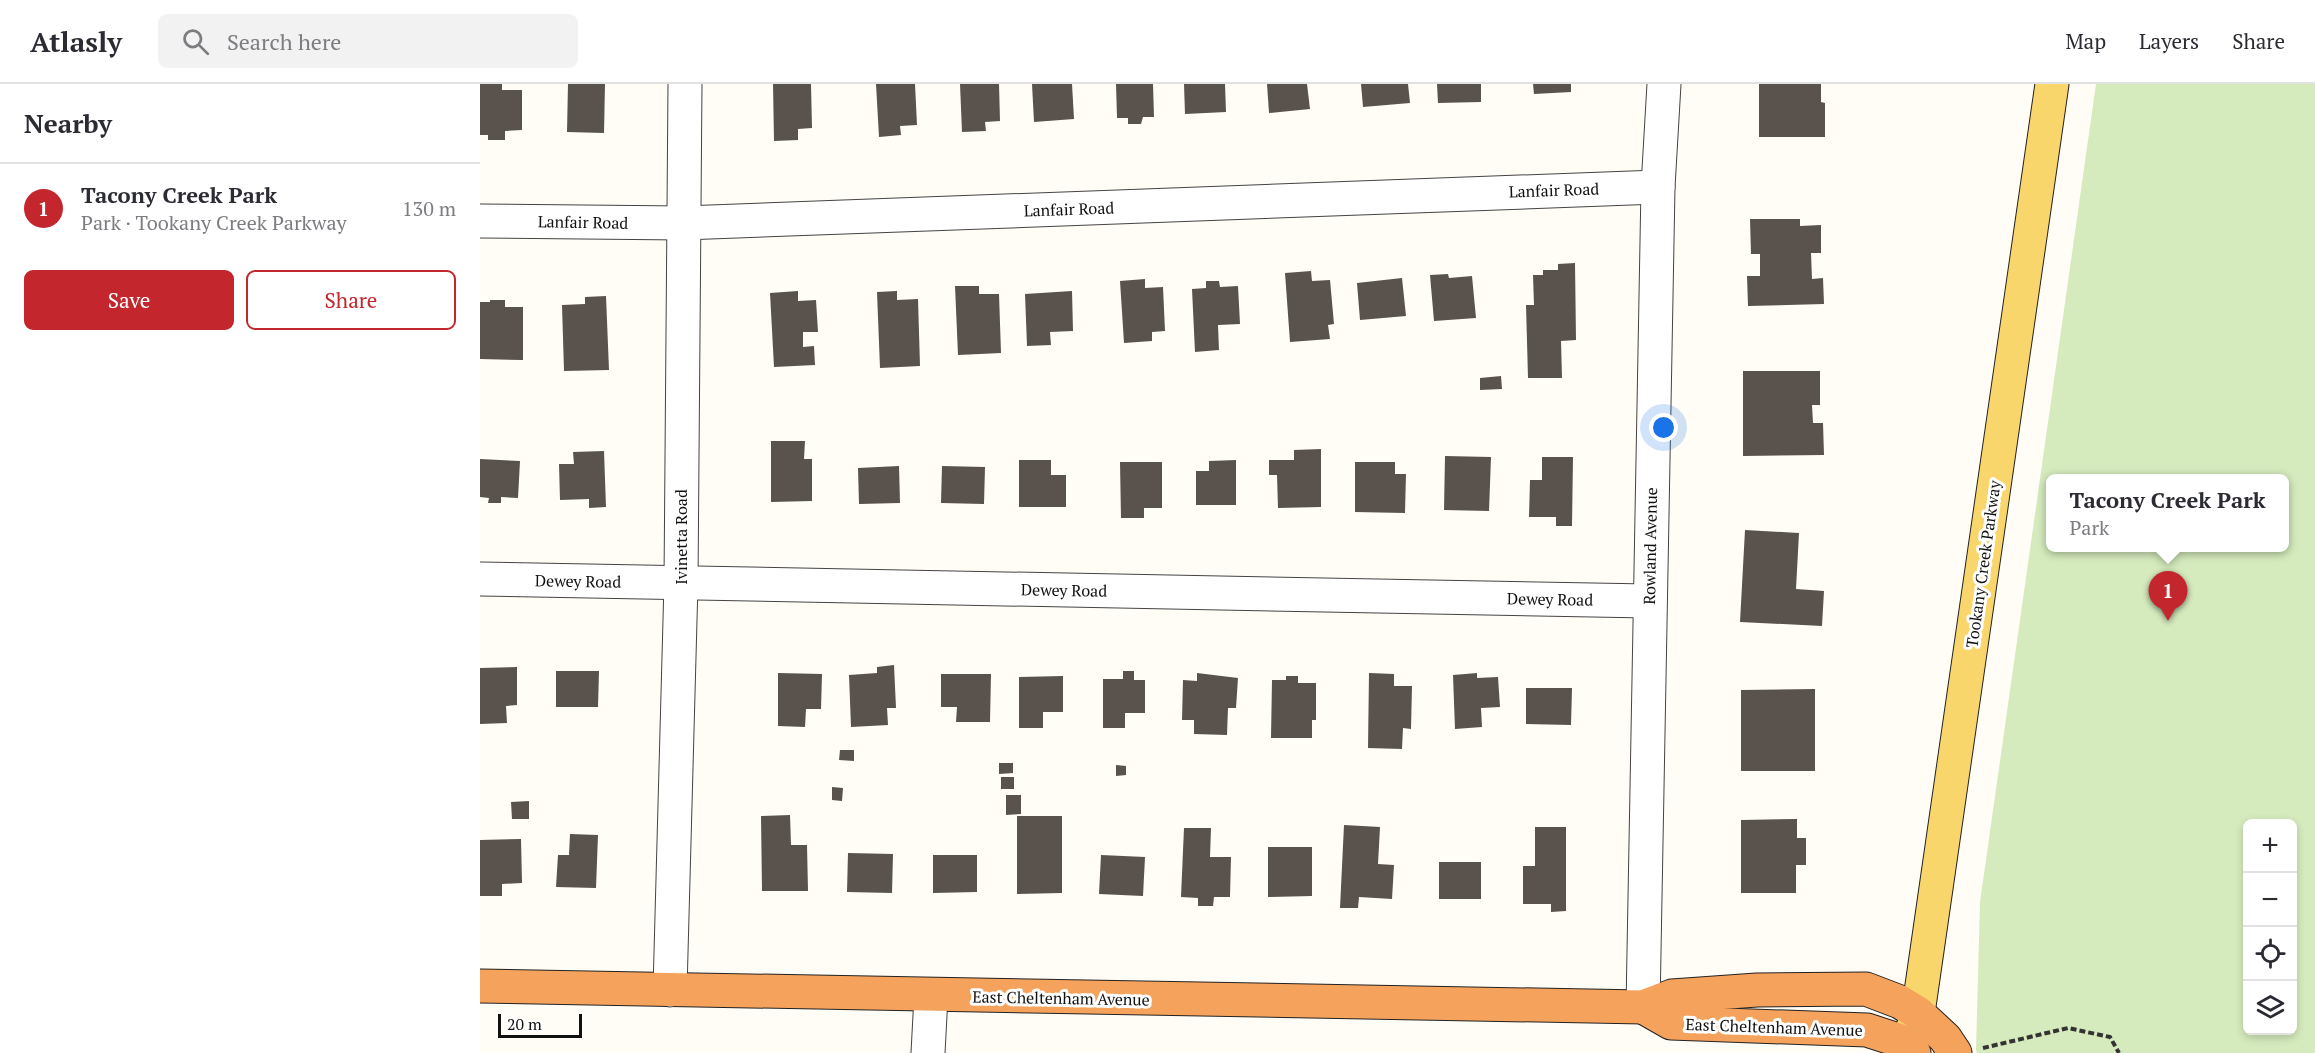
<!DOCTYPE html>
<meta charset="utf-8">
<style>
:root{--surface:#fff;--page:#f2f2f3;--text:#2b2b33;--muted:#7c7c81;--line:#e1e1e2;--accent:#c4262e}
body{margin:0;font-family:"PT Serif",serif;background:var(--page);color:var(--text)}
.controls{position:absolute;right:18px;bottom:18px;display:grid;overflow:hidden;border-radius:9px;box-shadow:0 3px 9px #0003}
.controls button{width:54px;height:54px;display:grid;place-items:center;padding:0;border:0;border-bottom:2px solid var(--line);background:var(--surface);color:var(--text);font:30px sans-serif}
.scale{position:absolute;left:18px;bottom:15px;width:84px;box-sizing:border-box;padding-left:6px;border:3px solid #111;border-top:0;font-size:16px;line-height:21px;white-space:nowrap;color:#111;-webkit-text-stroke:4px #fff;paint-order:stroke}
.you{position:absolute;left:1184px;top:344px;width:21px;height:21px;margin:-15px;border:4px solid #fff;border-radius:50%;background:#1a73e8;box-shadow:0 0 0 9px #1a73e833}
.badge{display:grid;place-items:center;width:39px;height:39px;border-radius:50%;background:var(--accent);color:#fff;font-size:20px;font-weight:700}
.pin{position:absolute;translate:-50% -50px;filter:drop-shadow(0 2px 3px #0008)}
.pin::after{content:'';position:absolute;top:32px;width:21px;height:18px;background:inherit;clip-path:polygon(0 0,100% 0,50% 100%)}
.popup{position:absolute;left:1566px;top:390px;width:243px;height:78px;box-sizing:border-box;display:grid;place-content:center;border-radius:9px;background:var(--surface);filter:drop-shadow(0 2px 4px #0005);font-size:20px;white-space:nowrap;color:var(--muted)}
.popup b{font-size:22px;color:var(--text)}
.popup::after{content:'';position:absolute;left:50%;top:100%;margin-left:-12px;border:12px solid transparent;border-top-color:var(--surface)}
.list{margin:0;padding:0;list-style:none}
h2{display:flex;justify-content:space-between;align-items:center;height:78px;margin:0;padding:0 24px;font-size:26px}
h2 small{font-size:20px;font-weight:400;color:var(--muted)}
.list li{display:grid;grid-template-columns:39px 1fr auto;gap:18px;align-items:center;box-sizing:border-box;height:90px;padding:0 24px;border-top:2px solid var(--line)}
.list b{display:block;font-size:22px;white-space:nowrap}
.list p{margin:0;font-size:20px;white-space:nowrap;color:var(--muted)}
.list em{font-size:20px;font-style:normal;color:var(--muted)}
.actions{display:flex;gap:12px;padding:18px 24px}
.actions a{flex:1;padding:14px 0;border:2px solid var(--accent);border-radius:9px;text-align:center;font-size:21px;color:var(--accent)}
.actions .main{background:var(--accent);color:#fff}
.icon{flex:none;width:33px;height:33px;fill:none;stroke:currentColor;stroke-width:2;stroke-linecap:round;stroke-linejoin:round}
.map{position:relative;flex:none;width:1835px;height:969px;overflow:hidden}
header{display:flex;align-items:center;gap:36px;box-sizing:border-box;height:84px;padding:0 30px;background:var(--surface);border-bottom:2px solid var(--line)}
header strong{font-size:28px}
nav{display:flex;gap:33px;margin-inline-start:auto;font-size:21px}
.search{width:420px;height:54px;background:var(--page);display:flex;align-items:center;gap:15px;box-sizing:border-box;padding:0 21px;border-radius:9px;color:var(--muted);font-size:22px}
main{display:flex}
aside{flex:1;background:var(--surface)}
.map>svg:first-child{display:block}
.green{fill:#d5ebbd;fill-rule:evenodd}
.building{fill:#5a524d}
.lines{fill:none;stroke-linecap:round;stroke-linejoin:round}
.minor-casing{stroke:#444;stroke-width:35}
.major-casing{stroke:#222;stroke-width:35}
.highway-casing{stroke:#222;stroke-width:35}
.path{stroke:#333;stroke-width:4;stroke-dasharray:6 3;stroke-linecap:butt}
.minor{stroke:#fff;stroke-width:33}
.major{stroke:#f9d66b;stroke-width:33}
.highway{stroke:#f5a25d;stroke-width:33}
.labels{text-anchor:middle;stroke-width:6;stroke-linejoin:round;paint-order:stroke}
.street-label{font-size:16px;fill:#111;stroke:#fff}
</style>
<header>
<strong>Atlasly</strong>
<div class="search"><svg class="icon" aria-label="search" viewBox="0 0 24 24"><circle cx="10" cy="10" r="6"/><path d="M15 15l6 6"/></svg>Search here</div>
<nav><a>Map</a><a>Layers</a><a>Share</a></nav>
</header>
<main>
<aside>
<h2>Nearby<small></small></h2>
<ul class="list">
<li><span class="badge">1</span><div><b>Tacony Creek Park</b><p>Park · Tookany Creek Parkway</p></div><em>130 m</em></li>
</ul>
<div class="actions"><a class="main">Save</a><a>Share</a></div>
</aside>
<div class="map">
<svg width="1835" height="969" viewBox="0 0 1835 969">
<rect width="100%" height="100%" fill="#fffdf5"/>
<path class="green" d="M1616 0H1835V969H1497L1496 966 1500 818ZM1571 394H1805V464H1571ZM1768 740H1812V946H1768Z"/>
<g class="building">
<path d="M0 0H22V6H42V46L25 47V56H8V51H0Z"/>
<path d="M88 0H125L124 49 87 48Z"/>
<path d="M293 0H331L332 44 318 45V56L294 57Z"/>
<path d="M396 0H435L437 41 420 42 421 51 399 53Z"/>
<path d="M480 0H519L520 37 505 38 506 47 482 48Z"/>
<path d="M552 0H592L594 35 554 38Z"/>
<path d="M636 0H673L674 33H663L661 40H648V34H637Z"/>
<path d="M704 0H745L746 28 705 30Z"/>
<path d="M787 0H827L830 25 789 29Z"/>
<path d="M881 0H928L930 19 883 23Z"/>
<path d="M957 0H1001V18L958 19Z"/>
<path d="M1053 0H1091V8L1054 10Z"/>
<path d="M1279 0H1341V18L1345 19V53H1279Z"/>
<path d="M1270 135H1320V142L1341 141V169H1331L1332 195 1343 194 1344 220 1268 222 1267 192H1280V170H1271Z"/>
<path d="M1095 179 1096 256 1081 257 1082 294H1048L1046 221H1054L1053 191H1063V186H1078V180Z"/>
<path d="M831 187 832 197 850 196 854 240 848 241 850 255 810 258 805 189Z"/>
<path d="M968 190 969 194 992 192 996 234 954 237 950 191Z"/>
<path d="M922 194 926 232 880 236 877 199Z"/>
<path d="M665 195V204L683 203 685 247 672 248V257L644 259 640 197Z"/>
<path d="M726 197H739L740 203 758 202 760 240 738 241 739 266 715 268 712 205 726 204Z"/>
<path d="M475 202H499V210H519L521 269 478 271Z"/>
<path d="M318 207V217L336 216 338 248H323V263L334 262 335 281 294 283 290 209Z"/>
<path d="M417 207V216L438 215 440 282 400 284 397 208Z"/>
<path d="M592 207 593 247 570 248 571 261 547 262 545 210Z"/>
<path d="M126 212 129 286 84 287 82 221 105 220V213Z"/>
<path d="M10 216H25V223H43V276L0 275V218H10Z"/>
<path d="M1263 287H1340V321H1332L1333 339H1343L1344 371 1263 372Z"/>
<path d="M1021 292 1022 305 1000 306V294Z"/>
<path d="M291 357H325L324 375H332V417L291 418Z"/>
<path d="M841 365V423L798 424 797 391H789V376H814V366Z"/>
<path d="M124 367 126 423 109 424V415L80 416 79 380H94L93 368Z"/>
<path d="M965 372 1011 373 1009 427 964 426Z"/>
<path d="M1062 373H1093L1092 442H1076V433H1049L1050 396H1062Z"/>
<path d="M0 375 40 377 38 414 21 413V419H8L9 414 0 413Z"/>
<path d="M539 376H571V391H586V423H539Z"/>
<path d="M756 376V421H716V387H729V377Z"/>
<path d="M640 378H682V424H664V434H641Z"/>
<path d="M875 378H915V390H926L925 429 875 428Z"/>
<path d="M419 382 420 419 379 420 378 384Z"/>
<path d="M462 382 505 383 504 420 461 419Z"/>
<path d="M1265 446 1319 449 1316 505 1344 507 1342 542 1260 538Z"/>
<path d="M414 581 416 624H407L408 641 371 643 369 591 397 589V583Z"/>
<path d="M37 583V621L26 622 27 639 0 640V584Z"/>
<path d="M76 587H119L118 623H76Z"/>
<path d="M643 587H654V596H665V629H645V644H623V595H643Z"/>
<path d="M298 589 342 590 341 625H326L325 643 298 642Z"/>
<path d="M717 589 758 594 756 624H748L747 651 714 650V636H702L703 596 717 597Z"/>
<path d="M889 589 914 590V602H932L931 645 923 644 922 665 888 664Z"/>
<path d="M997 589V594L1018 593 1020 623 1001 624 1002 643 975 645 973 591Z"/>
<path d="M461 590H511L510 638H476L477 623H461Z"/>
<path d="M583 592V628H563V644H539V593Z"/>
<path d="M806 592H818V599H836V636H832V654H791L792 596H806Z"/>
<path d="M1046 604H1092L1091 641 1046 640Z"/>
<path d="M1335 605V687H1261V606Z"/>
<path d="M360 666H374V677L359 676Z"/>
<path d="M519 679H533V689L519 690Z"/>
<path d="M636 681 646 682V691L636 692Z"/>
<rect x="521" y="693" width="13" height="12"/>
<path d="M352 703 363 704 362 717 352 716Z"/>
<path d="M526 711H541V730L526 731Z"/>
<path d="M49 717V735H32L31 718Z"/>
<path d="M310 731 311 761H327L328 807H282L281 732Z"/>
<path d="M537 732H582V809L537 810Z"/>
<path d="M1317 735V754H1326V781H1316V809H1261V736Z"/>
<path d="M864 741 900 743 898 780 914 781 912 815 879 813 878 824H860Z"/>
<path d="M1055 743H1086V827L1071 828V820H1043V782H1055Z"/>
<path d="M704 744H731L730 773H751L750 813H734L733 822H718V814L701 813Z"/>
<path d="M90 750 118 751 116 804 76 803 78 771H89Z"/>
<path d="M41 755 42 799 22 800V812H0V756Z"/>
<path d="M788 763H832V812L788 813Z"/>
<path d="M368 769 413 770 412 809 367 808Z"/>
<path d="M453 771H497V808L453 809Z"/>
<path d="M621 771 665 773 663 812 619 810Z"/>
<rect x="959" y="778" width="42" height="37"/>
</g>
<g class="lines">
<defs>
<g id="minor">
<path d="M0 137 203 139 1178 103"/>
<path d="M0 495 1168 517"/>
<path d="M190 906 201 499 205 0"/>
<path d="M1163 923 1178 103 1184 0"/>
<path d="M448 969 451 912"/>
</g>
<path id="major" d="M1429 955 1438 929 1572 0"/>
<g id="highway">
<path d="M0 902 1163 923 1192 912 1277 906 1386 905 1420 918 1438 929 1465 954 1475 969"/>
<path d="M1163 923 1191 939 1387 946 1427 959 1434 969"/>
</g>
</defs>
<use href="#minor" class="minor-casing"/>
<use href="#major" class="major-casing"/>
<use href="#highway" class="highway-casing"/>
<path class="path" d="M1503 964 1588 944 1630 953 1639 969"/>
<use href="#minor" class="minor"/>
<use href="#major" class="major"/>
<use href="#highway" class="highway"/>
</g>
<g class="labels">
<g class="street-label">
<text transform="translate(1074 106) rotate(-2)" y="6">Lanfair Road</text>
<text transform="translate(589 125) rotate(-2)" y="6">Lanfair Road</text>
<text transform="translate(103 138) rotate(1)" y="6">Lanfair Road</text>
<text transform="translate(201 453) rotate(-90)" y="6">Ivinetta Road</text>
<text transform="translate(1170 462) rotate(-89)" y="6">Rowland Avenue</text>
<text transform="translate(1503 480) rotate(-82)" y="6">Tookany Creek Parkway</text>
<text transform="translate(98 497) rotate(1)" y="6">Dewey Road</text>
<text transform="translate(584 506) rotate(1)" y="6">Dewey Road</text>
<text transform="translate(1070 515) rotate(1)" y="6">Dewey Road</text>
<text transform="translate(581 914) rotate(1)" y="6">East Cheltenham Avenue</text>
<text transform="translate(1294 943) rotate(2)" y="6">East Cheltenham Avenue</text>
</g>
</g>
</svg>
<div class="controls">
<button>+</button>
<button>−</button>
<button><svg class="icon" aria-label="locate" viewBox="0 0 24 24"><circle cx="12" cy="12" r="6"/><path d="M12 2v4M12 18v4M2 12h4M18 12h4"/></svg></button>
<button><svg class="icon" aria-label="layers" viewBox="0 0 24 24"><path d="M12 4l9 5-9 5-9-5zM3 14l9 5 9-5"/></svg></button>
</div>
<div class="scale">20 m</div>
<div class="you"></div>
<div class="pin badge" style="left:1688px;top:537px">1</div>
<div class="popup"><b>Tacony Creek Park</b>Park</div>
</div>
</main>
